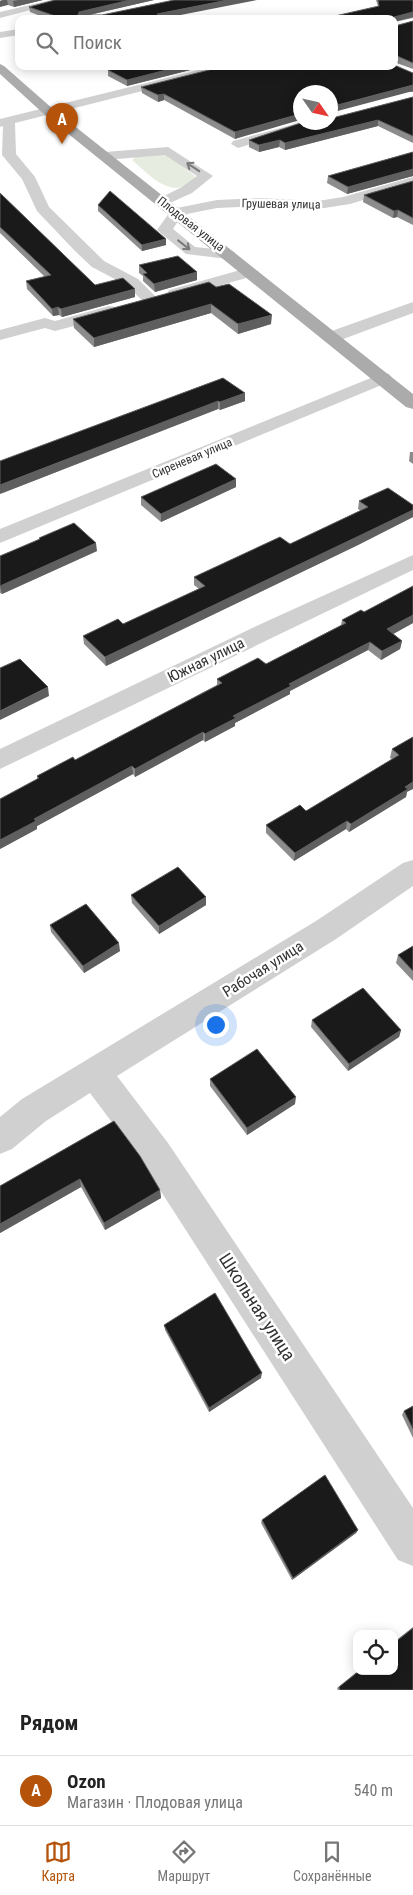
<!DOCTYPE html>
<html lang="ru">
<meta charset="utf-8">
<style>
:root{--surface:#fff;--page:#f6f6f6;--text:#222;--muted:#767676;--line:#e0e0e0;--accent:#b45309}
body{margin:0;font-family:"Roboto Condensed",sans-serif;background:var(--page);color:var(--text)}
.controls{position:absolute;right:15px;bottom:15px;display:grid;overflow:hidden;border-radius:10px;box-shadow:0 2px 12px #0003}
.controls button{width:45px;height:45px;display:grid;place-items:center;padding:0;border:0;border-bottom:1px solid var(--line);background:var(--surface);color:var(--text);font:25px sans-serif}
.compass{position:absolute;left:293px;top:85px;width:45px;height:45px;border-radius:50%;background:var(--surface);box-shadow:0 2px 12px #0003;rotate:124deg}
.you{position:absolute;left:215px;top:1024px;width:18px;height:18px;margin:-12px;border:4px solid #fff;border-radius:50%;background:#1a73e8;box-shadow:0 0 0 8px #1a73e833}
.badge{display:grid;place-items:center;width:32px;height:32px;border-radius:50%;background:var(--accent);color:#fff;font-size:16px;font-weight:700}
.pin{position:absolute;translate:-50% -41px;filter:drop-shadow(0 1px 2px #0008)}
.pin::after{content:'';position:absolute;top:26px;width:18px;height:15px;background:inherit;clip-path:polygon(0 0,100% 0,50% 100%)}
.list{margin:0;padding:0;list-style:none}
h2{display:flex;justify-content:space-between;align-items:center;height:65px;margin:0;padding:0 20px;font-size:21px}
h2 small{font-size:16px;font-weight:400;color:var(--muted)}
.list li{display:grid;grid-template-columns:32px 1fr auto;gap:15px;align-items:center;box-sizing:border-box;height:70px;padding:0 20px;border-top:1px solid var(--line)}
.list b{display:block;font-size:19px;white-space:nowrap}
.list p{margin:0;font-size:16px;white-space:nowrap;color:var(--muted)}
.list em{font-size:16px;font-style:normal;color:var(--muted)}
.icon{flex:none;width:28px;height:28px;fill:none;stroke:currentColor;stroke-width:2;stroke-linecap:round;stroke-linejoin:round}
.map{position:relative;flex:none;width:413px;height:1690px;overflow:hidden}
.search{position:absolute;background:var(--surface);box-shadow:0 2px 12px #0003;left:15px;right:15px;top:15px;height:55px;display:flex;align-items:center;gap:12px;box-sizing:border-box;padding:0 18px;border-radius:10px;color:var(--muted);font-size:19px}
.sheet{height:135px;background:var(--surface)}
nav{display:flex;justify-content:space-around;align-items:center;box-sizing:border-box;height:70px;border-top:1px solid var(--line);background:var(--surface);font-size:14px;color:var(--muted)}
nav a{display:grid;justify-items:center;gap:2px}
nav .on{color:var(--accent)}
.map>svg:first-child{display:block}
.green{fill:#e6ecdf}
.lines{fill:none;stroke-linecap:round;stroke-linejoin:round}
.minor{fill:#d0d0d0;fill-rule:evenodd}
.major{fill:#ababab;fill-rule:evenodd}
.wall{fill:#8c8c8c}
.shaded-wall{fill:#5f5f5f}
.building{fill:#1a1a1a;stroke:#5f5f5f}
.oneway{stroke:#7a7a7a}
.labels{text-anchor:middle;stroke-width:5;stroke-linejoin:round;paint-order:stroke}
.far-street-label{font-size:12px;fill:#333;stroke:#fff}
.street-label{font-size:15px;fill:#333;stroke:#fff}
.near-street-label{font-size:18px;fill:#333;stroke:#fff}
</style>
<div class="map">
<svg width="413" height="1690" viewBox="0 0 413 1690">
<rect width="100%" height="100%" fill="#fff"/>
<path class="green" d="M156 153 168 155 195 176 194 182C169 199 150 175 132 160L138 155Z"/>
<g class="lines">
<g class="minor">
<path d="M51 0H69L0 18V12Z"/>
<path d="M19 29V35L0 38V32Z"/>
<path d="M215 66H236L234 68 15 123 16 154 35 177 49 207 104 261 138 279 158 299 156 302H144L126 285 92 267 75 251 37 211 22 179 2 155 3 126 0 127V119Z"/>
<path d="M302 122H324L238 148 231 144 233 141Z"/>
<path d="M168 147 213 176 192 193 163 206 156 202 158 199 182 187 197 176 165 155 105 160 98 156 105 152Z"/>
<path d="M413 177V185L350 204 318 209 259 206 217 208 182 215 173 229 195 247 233 251 236 254 228 259 186 254 157 230 172 209 217 200 259 198 318 201 343 197Z"/>
<path d="M251 267 259 272 257 275 175 298 167 293 169 290Z"/>
<path d="M413 302V313L338 341H326L323 337 326 333Z"/>
<path d="M109 306 115 307 117 311 115 315 55 331 45 328 0 340V330L45 318 55 321Z"/>
<path d="M383 373 389 374 392 378 389 382 0 543V529Z"/>
<path d="M413 555V570L0 769V749L263 623Z"/>
<path d="M413 860V886L336 939 117 1076 168 1143 413 1508V1566L398 1560 144 1165 90 1093 46 1121 12 1149 0 1154V1117L22 1099 316 921 403 863Z"/>
</g>
<path class="major" d="M0 64 4 66 53 109 413 394V409L406 407 45 115 0 74Z"/>
</g>
<g class="wall">
<path d="M0 0H43L14 7 8 5Z"/>
<path d="M55 0H154L89 15 165 18 167 19H48L30 12 29 7Z"/>
<path d="M376 0H413V18L394 22V19L378 6Z"/>
<path d="M413 21V69L394 62V25L395 26Z"/>
<path d="M108 66H206L127 86 108 76V70L113 69Z"/>
<path d="M413 73V92H330L235 139 164 100 158 102 142 93 141 87Z"/>
<path d="M413 97V143L378 126 285 150 279 147 259 152 249 147V140Z"/>
<path d="M413 152V176L347 194 327 183 328 176Z"/>
<path d="M413 181V225L397 217 393 218 363 202 364 195Z"/>
<path d="M0 193 95 285 135 297 62 317 59 315 53 316 27 289 26 281 45 277 0 233Z"/>
<path d="M98 205 166 239V245L142 251 98 211Z"/>
<path d="M139 265 197 272V280L155 292 143 281V276L139 273Z"/>
<path d="M216 287 271 324 238 334 211 313 94 347 74 328 73 319Z"/>
<path d="M223 378 245 401 220 410 218 409 0 494Z"/>
<path d="M410 452H413V464L409 461Z"/>
<path d="M236 479V487L161 522 141 505V497Z"/>
<path d="M359 501 413 505V517L358 545 106 666 84 644 83 636 123 624 199 589 194 585V577L290 544 361 511 358 509Z"/>
<path d="M39 538 97 551 2 594 0 593V556L39 540Z"/>
<path d="M413 586V623L393 634 402 641 400 649 381 660 368 650 290 691V694L235 723V726L205 742 203 740 135 777 133 774 37 826V829L0 849 37 779V776L75 760 217 685V679L266 664 341 625 342 620 364 612Z"/>
<path d="M413 737 406 797 349 832 346 829 294 861 266 833V825L306 811 392 759 390 758 392 749Z"/>
<path d="M131 895 206 905 159 934 132 903Z"/>
<path d="M50 925 120 951 84 973 51 932Z"/>
<path d="M413 946V981L396 963 398 955Z"/>
<path d="M312 1020 401 1030 399 1037 348 1071 311 1027Z"/>
<path d="M210 1079 295 1104 247 1135 210 1086Z"/>
<path d="M114 1121 160 1190 161 1198 105 1230 81 1187 0 1233V1186Z"/>
<path d="M164 1325 261 1378 209 1412 165 1330Z"/>
<path d="M413 1406V1438L402 1415 404 1411Z"/>
<path d="M262 1520 358 1530 356 1533 292 1580 261 1523Z"/>
<path d="M413 1627V1690H338L337 1688 358 1671H394V1642Z"/>
</g>
<g class="shaded-wall">
<path d="M4 0H7L8 5 0 7V1Z"/>
<path d="M19 0H43L14 7 13 1Z"/>
<path d="M130 0H154L80 17 78 15 79 12Z"/>
<path d="M228 0H257L160 19 157 14Z"/>
<path d="M413 12V17L394 22V17Z"/>
<path d="M182 66H206L127 86V80Z"/>
<path d="M413 85V91L330 113V107Z"/>
<path d="M164 94V100L158 102V95Z"/>
<path d="M300 114V120L235 139V132Z"/>
<path d="M378 120V126L285 150V143Z"/>
<path d="M280 140 279 147 259 152V145Z"/>
<path d="M413 169V176L347 194 348 187Z"/>
<path d="M398 210 397 217 393 218 394 211Z"/>
<path d="M166 239V245L142 251V245Z"/>
<path d="M197 272V280L155 292 154 284Z"/>
<path d="M135 289V297L62 317 61 309Z"/>
<path d="M211 304V313L94 347V338Z"/>
<path d="M58 307 59 315 53 316 52 309Z"/>
<path d="M272 315 271 324 238 334V324Z"/>
<path d="M245 393V401L220 410V402Z"/>
<path d="M218 401V409L0 494V485Z"/>
<path d="M236 479V487L161 522V514Z"/>
<path d="M413 510V517L358 545 106 666 105 657Z"/>
<path d="M96 543 97 551 2 594 0 586Z"/>
<path d="M413 615V623L386 638 387 629Z"/>
<path d="M402 641 400 649 381 660 382 651Z"/>
<path d="M370 642 368 650 290 691V694L235 723V726L205 742V734L233 716 289 684Z"/>
<path d="M48 687 49 696 0 720V711Z"/>
<path d="M203 732V740L135 777V769Z"/>
<path d="M132 766 133 774 37 826V829L0 849V840L34 819Z"/>
<path d="M413 782V789L407 792 406 797 349 832 351 824Z"/>
<path d="M347 821 346 829 294 861 295 853Z"/>
<path d="M206 897V905L159 934V926Z"/>
<path d="M119 943 120 951 84 973 83 966Z"/>
<path d="M401 1030 399 1037 348 1071 349 1064Z"/>
<path d="M296 1097 295 1104 247 1135V1128Z"/>
<path d="M80 1179 81 1187 0 1233V1224Z"/>
<path d="M160 1190 161 1198 105 1230 104 1223Z"/>
<path d="M262 1373 261 1378 209 1412V1408Z"/>
<path d="M358 1530 356 1533 292 1580 293 1578Z"/>
</g>
<g class="building">
<path d="M55 0H130L79 12 78 15H102L174 0H228L157 14 167 19H64L29 7Z"/>
<path d="M378 0H413V12L394 17V19H322L379 6Z"/>
<path d="M413 21V63L395 55 394 56V25L395 26Z"/>
<path d="M394 65 413 73V85L330 107V92H300V114L235 132 164 94 158 95 141 87 225 66H394Z"/>
<path d="M118 66H182L127 80 108 70 120 67Z"/>
<path d="M413 97V136L378 120 285 143 280 140 259 145 249 140 304 122H330V116L336 117Z"/>
<path d="M413 152V169L348 187 328 176Z"/>
<path d="M413 181V218L398 210 394 211 364 195Z"/>
<path d="M110 191 166 239 142 245 98 205Z"/>
<path d="M0 193 95 285 123 278 135 289 61 309 58 307 52 309 26 281 51 275 0 227Z"/>
<path d="M178 256 197 272 154 284 143 274 147 273 139 265Z"/>
<path d="M209 282 216 287 229 284 272 315 238 324 211 304 94 338 73 319Z"/>
<path d="M223 378 245 393 220 402 218 401 0 485V461Z"/>
<path d="M216 464 236 479 161 514 141 497Z"/>
<path d="M388 488 413 505V510L359 536 105 657 83 636 118 619 123 624 205 586 194 577 280 537 290 544 368 507 359 501Z"/>
<path d="M74 523 96 543 0 586V556L40 539 39 538Z"/>
<path d="M413 586V615L387 629 402 641 382 651 370 642 289 684 291 686 233 716 236 718 205 734 203 732 135 769 132 766 34 819 36 821 0 840V799L39 778 37 776 73 757 75 760 222 683 217 679 258 658 266 664 346 623 342 620 361 610 364 612Z"/>
<path d="M20 659 48 687 0 711V668Z"/>
<path d="M413 737V782L405 787 408 789 351 824 347 821 295 853 266 825 300 805 306 811 399 755 392 749Z"/>
<path d="M178 867 206 897 159 926 131 895Z"/>
<path d="M86 904 119 943 83 966 50 925Z"/>
<path d="M413 946V971L398 955Z"/>
<path d="M363 988 401 1030 349 1064 312 1020Z"/>
<path d="M257 1049 296 1097 247 1128 210 1079Z"/>
<path d="M114 1121 140 1156 160 1190 104 1223 80 1179 0 1224V1186Z"/>
<path d="M215 1293 262 1373 209 1408 164 1325Z"/>
<path d="M413 1406V1429L404 1411Z"/>
<path d="M325 1475 358 1530 293 1578 262 1520Z"/>
<path d="M413 1628V1690H340L339 1687 359 1671H394V1643Z"/>
</g>
<defs><path id="oneway-shaft" d="M-6 0H5M1.5-3L5.5 0L1.5 3" fill="none" stroke-width="1.6" stroke-linecap="round" stroke-linejoin="round" transform="scale(1.25)"/></defs>
<g class="oneway">
<use href="#oneway-shaft" transform="translate(193 167) rotate(-147)"/>
<use href="#oneway-shaft" transform="translate(184 245) rotate(38)"/>
</g>
<g class="labels">
<g class="far-street-label">
<text transform="translate(281 204) rotate(1)" y="4">Грушевая улица</text>
<text transform="translate(191 224) rotate(38)" y="4">Плодовая улица</text>
<text transform="translate(192 458) rotate(-23)" y="4">Сиреневая улица</text>
</g>
<g class="street-label">
<text transform="translate(206 660) rotate(-26)" y="5">Южная улица</text>
<text transform="translate(263 969) rotate(-32)" y="5">Рабочая улица</text>
</g>
<g class="near-street-label">
<text transform="translate(257 1307) rotate(57)" y="6">Школьная улица</text>
</g>
</g>
</svg>
<div class="controls">
<button><svg class="icon" aria-label="locate" viewBox="0 0 24 24"><circle cx="12" cy="12" r="6"/><path d="M12 2v4M12 18v4M2 12h4M18 12h4"/></svg></button>
</div>
<svg class="compass" viewBox="-18 -18 36 36"><path d="M0-13l5 13h-10z" fill="#e53935"/><path d="M0 13l5-13h-10z" fill="#767676"/></svg>
<div class="you"></div>
<div class="pin badge" style="left:62px;top:144px">A</div>
<div class="search"><svg class="icon" aria-label="search" viewBox="0 0 24 24"><circle cx="10" cy="10" r="6"/><path d="M15 15l6 6"/></svg>Поиск</div>
</div>
<section class="sheet">
<h2>Рядом<small></small></h2>
<ul class="list">
<li><span class="badge">A</span><div><b>Ozon</b><p>Магазин · Плодовая улица</p></div><em>540 m</em></li>
</ul>
</section>
<nav>
<a class="on"><svg class="icon" aria-label="map" viewBox="0 0 24 24"><path d="M3 6l6-2 6 2 6-2v14l-6 2-6-2-6 2zM9 4v14M15 6v14"/></svg>Карта</a>
<a><svg class="icon" aria-label="directions" viewBox="0 0 24 24"><path d="M12 3l9 9-9 9-9-9zM9 14v-3h6M13 9l2 2-2 2"/></svg>Маршрут</a>
<a><svg class="icon" aria-label="saved" viewBox="0 0 24 24"><path d="M7 4h10v16l-5-4-5 4z"/></svg>Сохранённые</a>
</nav>
